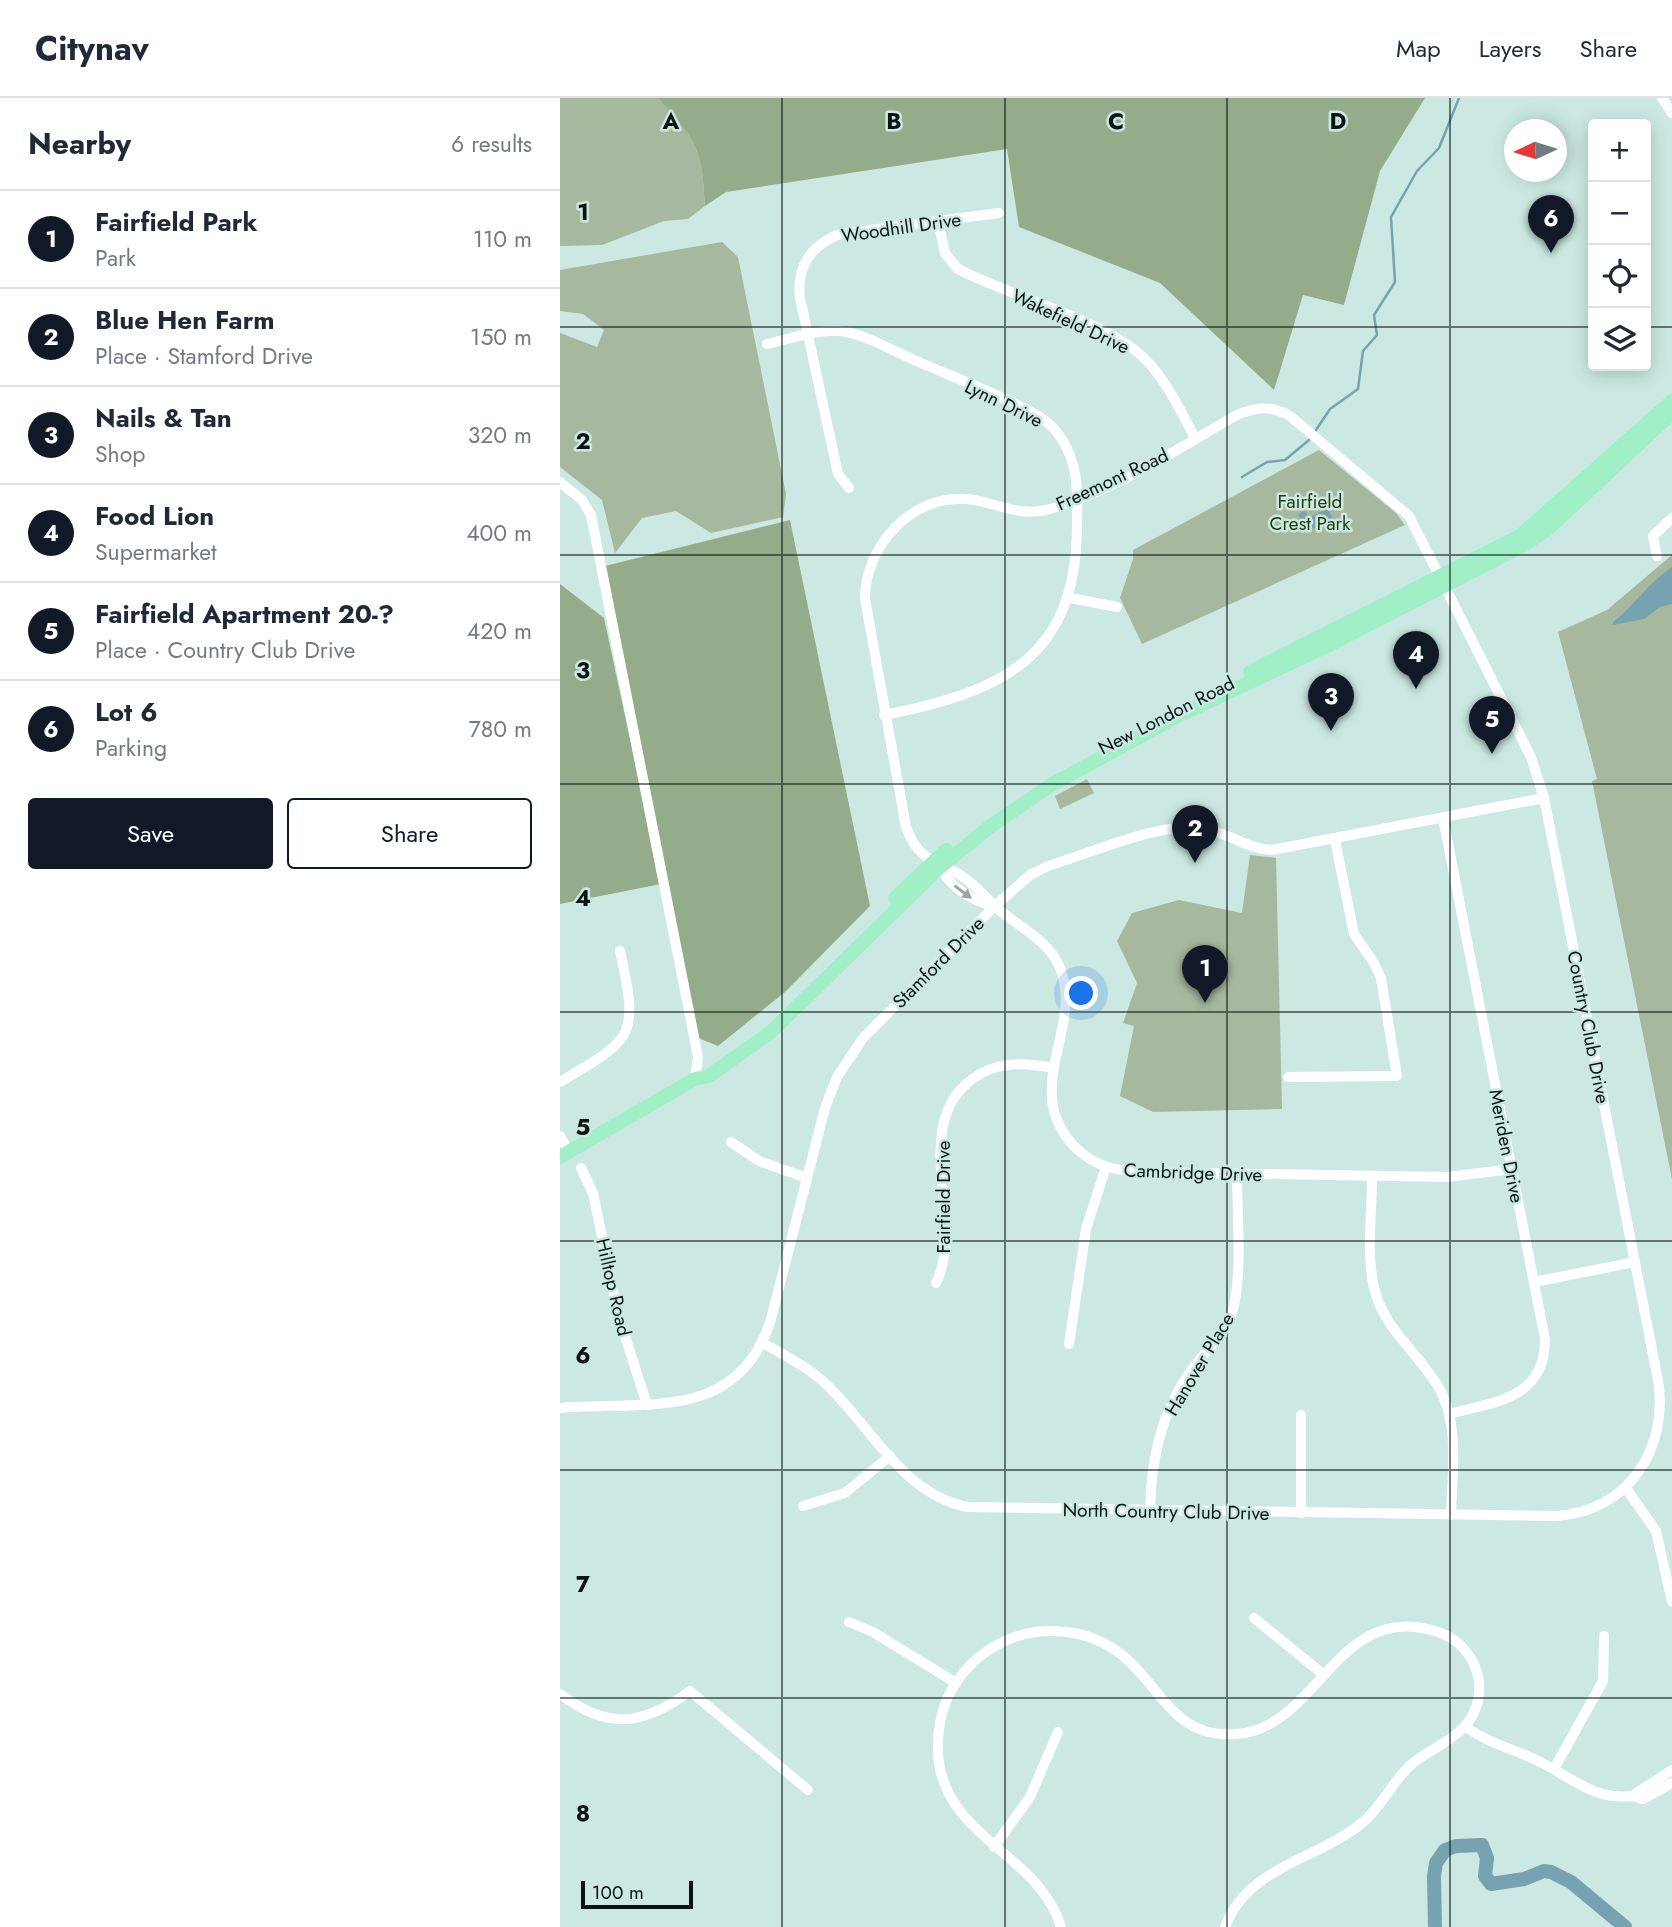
<!DOCTYPE html>
<meta charset="utf-8">
<style>
:root{--surface:#fff;--page:#f6f6f7;--text:#1f2937;--muted:#747a83;--line:#e0e1e3;--accent:#111827}
body{margin:0;font-family:Jost,sans-serif;background:var(--page);color:var(--text)}
.controls{position:absolute;right:21px;top:21px;display:grid;overflow:hidden;border-radius:7px;box-shadow:0 4px 18px #0003}
.controls button{width:63px;height:63px;display:grid;place-items:center;padding:0;border:0;border-bottom:2px solid var(--line);background:var(--surface);color:var(--text);font:35px sans-serif}
.compass{position:absolute;left:944px;top:21px;width:63px;height:63px;border-radius:50%;background:var(--surface);box-shadow:0 4px 18px #0003;rotate:266deg}
.scale{position:absolute;left:21px;bottom:18px;width:112px;box-sizing:border-box;padding-left:7px;border:4px solid #0a1513;border-top:0;font-size:19px;line-height:24px;white-space:nowrap;color:#0a1513;-webkit-text-stroke:5px #cbe9e2;paint-order:stroke}
.you{position:absolute;left:522px;top:896px;width:24px;height:24px;margin:-18px;border:5px solid #fff;border-radius:50%;background:#1a73e8;box-shadow:0 0 0 10px #1a73e833}
.badge{display:grid;place-items:center;width:46px;height:46px;border-radius:50%;background:var(--accent);color:#fff;font-size:23px;font-weight:700}
.pin{position:absolute;translate:-50% -58px;filter:drop-shadow(0 2px 4px #0008)}
.pin::after{content:'';position:absolute;top:37px;width:24px;height:21px;background:inherit;clip-path:polygon(0 0,100% 0,50% 100%)}
.list{margin:0;padding:0;list-style:none}
h2{display:flex;justify-content:space-between;align-items:center;height:91px;margin:0;padding:0 28px;font-size:30px}
h2 small{font-size:23px;font-weight:400;color:var(--muted)}
.list li{display:grid;grid-template-columns:46px 1fr auto;gap:21px;align-items:center;box-sizing:border-box;height:98px;padding:0 28px;border-top:2px solid var(--line)}
.list b{display:block;font-size:26px;white-space:nowrap}
.list p{margin:0;font-size:23px;white-space:nowrap;color:var(--muted)}
.list em{font-size:23px;font-style:normal;color:var(--muted)}
.actions{display:flex;gap:14px;padding:21px 28px}
.actions a{flex:1;padding:16px 0;border:2px solid var(--accent);border-radius:7px;text-align:center;font-size:24px;color:var(--accent)}
.actions .main{background:var(--accent);color:#fff}
.icon{flex:none;width:38px;height:38px;fill:none;stroke:currentColor;stroke-width:2;stroke-linecap:round;stroke-linejoin:round}
.map{position:relative;flex:none;width:1112px;height:1829px;overflow:hidden}
header{display:flex;align-items:center;gap:42px;box-sizing:border-box;height:98px;padding:0 35px;background:var(--surface);border-bottom:2px solid var(--line)}
header strong{font-size:33px}
nav{display:flex;gap:38px;margin-inline-start:auto;font-size:24px}
main{display:flex}
aside{flex:1;background:var(--surface)}
.map>svg:first-child{display:block}
.green{fill:#a6b89e}
.forest{fill:#95ac8b}
.water{fill:#77a2b2}
.lines{fill:none;stroke-linecap:round;stroke-linejoin:round}
.stream{stroke:#77a2b2;stroke-width:2.5}
.river{stroke:#77a2b2;stroke-width:14}
.minor{stroke:#fff;stroke-width:10}
.major{stroke:#a0efc7;stroke-width:14}
.oneway{fill:#9da1a1}
.grid{fill:none;stroke:#0a1513;stroke-width:2;stroke-opacity:0.55}
.labels{text-anchor:middle;stroke-width:5;stroke-linejoin:round;paint-order:stroke}
.street-label{font-size:19px;fill:#0a1513;stroke:#cbe9e2}
.park-label{font-size:19px;fill:#1d3b0a;stroke:#cbe9e2}
.grid-label{font-size:23px;text-anchor:middle;font-weight:bold;fill:#0a1513;stroke:#cbe9e2;stroke-width:5;stroke-linejoin:round;paint-order:stroke}
</style>
<header>
<strong>Citynav</strong>
<nav><a>Map</a><a>Layers</a><a>Share</a></nav>
</header>
<main>
<aside>
<h2>Nearby<small>6 results</small></h2>
<ul class="list">
<li><span class="badge">1</span><div><b>Fairfield Park</b><p>Park</p></div><em>110 m</em></li>
<li><span class="badge">2</span><div><b>Blue Hen Farm</b><p>Place · Stamford Drive</p></div><em>150 m</em></li>
<li><span class="badge">3</span><div><b>Nails &amp; Tan</b><p>Shop</p></div><em>320 m</em></li>
<li><span class="badge">4</span><div><b>Food Lion</b><p>Supermarket</p></div><em>400 m</em></li>
<li><span class="badge">5</span><div><b>Fairfield Apartment 20-?</b><p>Place · Country Club Drive</p></div><em>420 m</em></li>
<li><span class="badge">6</span><div><b>Lot 6</b><p>Parking</p></div><em>780 m</em></li>
</ul>
<div class="actions"><a class="main">Save</a><a>Share</a></div>
</aside>
<div class="map">
<svg width="1112" height="1829" viewBox="0 0 1112 1829">
<rect width="100%" height="100%" fill="#cbe9e2"/>
<g class="green">
<path d="M0 0H98C137 43 142 50 145 108L128 121 104 123 42 147 0 148Z"/>
<path d="M162 144 178 159 226 396 223 419 151 435 116 413 82 420 55 455 42 402 0 369V235L37 249 44 232 23 216 0 213V172Z"/>
<path d="M759 352 836 415 845 427 582 546 560 500 573 461V452Z"/>
<path d="M1112 457V1081L1032 683 1037 681 998 534 1047 512Z"/>
<path d="M527 681 534 695 500 711 495 698Z"/>
<path d="M690 757 716 760 722 1011 593 1014 560 998 574 928 563 925 577 885 557 843 572 815 619 802 682 815Z"/>
</g>
<g class="forest">
<path d="M98 0H865L820 73 784 207 743 197 714 292 600 185 459 129 447 51 166 94 145 108C142 50 137 43 98 0Z"/>
<path d="M230 422 310 808 225 894 158 948 138 940 45 468Z"/>
<path d="M0 486 44 520 101 786 0 806Z"/>
</g>
<g class="water">
<path d="M768 410 773 422 746 433 738 416 744 413 750 419Z"/>
<path d="M1112 469V506L1100 509 1084 521 1053 527V524C1075 507 1088 485 1112 469Z"/>
</g>
<g class="lines">
<g class="stream">
<path d="M756 332 770 311 798 291 803 253 817 237 814 217 835 184 831 119 857 73 879 50 899 0"/>
<path d="M682 379 707 364 725 362 749 342"/>
</g>
<path class="river" d="M875 1829 874 1778 876 1765 885 1752 896 1748 922 1747 927 1760 925 1778 931 1786 964 1781 984 1773 991 1774 1011 1784 1065 1829"/>
<g class="minor">
<path d="M1102 0 1112 15"/>
<path d="M378 123 385 155 398 171C451 199 547 222 587 263 608 285 621 314 635 340"/>
<path d="M207 246C230 241 257 231 280 233 305 236 331 252 354 262 393 279 434 294 471 314 481 319 492 327 499 337 519 364 518 397 517 429 516 561 441 594 324 617"/>
<path d="M0 384 22 402 31 417 138 959 135 981"/>
<path d="M289 390 278 376 240 200C236 169 251 147 280 136L439 115"/>
<path d="M1097 458 1093 438 1112 420"/>
<path d="M510 500 557 509"/>
<path d="M883 720 985 1241C985 1301 935 1304 889 1316"/>
<path d="M380 769C391 790 412 803 435 808"/>
<path d="M728 979 837 978 821 880 814 865 794 836 775 742"/>
<path d="M0 984C74 940 79 940 60 853"/>
<path d="M0 1038 9 1054"/>
<path d="M171 1044 199 1063 247 1080"/>
<path d="M21 1070 33 1095 58 1216 87 1307"/>
<path d="M812 1079C812 1116 805 1161 816 1197 827 1233 860 1257 879 1290 900 1326 892 1376 891 1417"/>
<path d="M974 1184 1075 1164"/>
<path d="M376 1185C406 1127 349 1029 411 982 437 962 464 965 493 970"/>
<path d="M203 1245C226 1258 250 1270 269 1289 313 1332 344 1397 408 1409L997 1418C1069 1413 1109 1350 1098 1282L984 700 971 659 849 418 730 318C711 307 694 309 675 318 616 352 555 392 490 411 458 420 437 404 407 401 351 397 305 448 305 501L346 729C358 760 369 760 395 774 411 782 422 796 435 808 457 829 488 840 500 870 524 930 460 991 514 1048 533 1068 556 1073 582 1074L887 1079 952 1071"/>
<path d="M509 1246 526 1131 546 1069"/>
<path d="M0 1310C85 1303 179 1325 211 1221L265 1010 277 979 303 940 435 808 470 777 488 768C528 756 600 724 640 730 666 733 686 751 712 752L984 700"/>
<path d="M1065 1389 1096 1433 1112 1504"/>
<path d="M243 1408 285 1395 330 1358"/>
<path d="M590 1413C591 1361 601 1314 632 1271 645 1254 665 1236 672 1215 683 1180 677 1114 677 1076"/>
<path d="M741 1415V1317"/>
<path d="M694 1520 764 1577"/>
<path d="M289 1524 313 1534 396 1585"/>
<path d="M0 1596C48 1632 83 1628 130 1593L248 1692"/>
<path d="M906 1629C928 1645 951 1650 976 1662 1009 1677 1033 1703 1072 1698"/>
<path d="M994 1671 1043 1583 1044 1538"/>
<path d="M1112 1672 1072 1698 1083 1701 1112 1685"/>
<path d="M434 1749 470 1699 498 1634"/>
<path d="M501 1829C481 1759 390 1741 379 1665 376 1643 379 1621 387 1601 399 1575 420 1554 447 1542 487 1525 536 1532 569 1563 604 1596 618 1641 677 1636 753 1630 773 1521 855 1529 871 1531 886 1535 898 1545 913 1558 921 1577 919 1597 914 1636 880 1644 853 1665 833 1681 823 1708 802 1725 757 1762 688 1768 665 1829"/>
</g>
<g class="major">
<path d="M690 574 960 438 1112 303"/>
<path d="M335 800 386 752"/>
<path d="M0 1059 135 981 149 978 211 934 380 769 431 728 491 687 616 619 767 548 964 447 988 431 1112 315"/>
</g>
</g>
<defs><path id="oneway-solid" d="M-6-.8H1V-3.2L6.5 0L1 3.2V.8H-6Z" transform="scale(1.75)"/></defs>
<use class="oneway" href="#oneway-solid" transform="translate(403 794) rotate(37)"/>
<path class="grid" d="M222 0V1829M445 0V1829M667 0V1829M890 0V1829M0 229H1033M1086 229H1112M0 457H1112M0 686H1112M0 914H1112M0 1143H1112M0 1372H1112M0 1600H1112"/>
<g class="labels">
<g class="street-label">
<text transform="translate(341 129) rotate(-8)" y="7">Woodhill Drive</text>
<text transform="translate(511 223) rotate(25)" y="7">Wakefield Drive</text>
<text transform="translate(444 305) rotate(26)" y="7">Lynn Drive</text>
<text transform="translate(552 381) rotate(-25)" y="7">Freemont Road</text>
<text transform="translate(606 617) rotate(-27)" y="7">New London Road</text>
<text transform="translate(378 864) rotate(-45)" y="7">Stamford Drive</text>
<text transform="translate(1029 929) rotate(79)" y="7">Country Club Drive</text>
<text transform="translate(947 1048) rotate(79)" y="7">Meriden Drive</text>
<text transform="translate(633 1074) rotate(2)" y="7">Cambridge Drive</text>
<text transform="translate(383 1099) rotate(-90)" y="7">Fairfield Drive</text>
<text transform="translate(54 1189) rotate(77)" y="7">Hilltop Road</text>
<text transform="translate(639 1266) rotate(-59)" y="7">Hanover Place</text>
<text transform="translate(606 1413) rotate(1)" y="7">North Country Club Drive</text>
</g>
<g class="park-label">
<text x="750" y="410">Fairfield<tspan x="750" dy="22">Crest Park</tspan></text>
</g>
</g>
<g class="grid-label">
<text x="111" y="31">A</text>
<text x="334" y="31">B</text>
<text x="556" y="31">C</text>
<text x="778" y="31">D</text>
<text x="23" y="122">1</text>
<text x="23" y="351">2</text>
<text x="23" y="580">3</text>
<text x="23" y="808">4</text>
<text x="23" y="1037">5</text>
<text x="23" y="1265">6</text>
<text x="23" y="1494">7</text>
<text x="23" y="1723">8</text>
</g>
</svg>
<div class="controls">
<button>+</button>
<button>−</button>
<button><svg class="icon" aria-label="locate" viewBox="0 0 24 24"><circle cx="12" cy="12" r="6"/><path d="M12 2v4M12 18v4M2 12h4M18 12h4"/></svg></button>
<button><svg class="icon" aria-label="layers" viewBox="0 0 24 24"><path d="M12 4l9 5-9 5-9-5zM3 14l9 5 9-5"/></svg></button>
</div>
<svg class="compass" viewBox="-18 -18 36 36"><path d="M0-13l5 13h-10z" fill="#e53935"/><path d="M0 13l5-13h-10z" fill="#747a83"/></svg>
<div class="scale">100 m</div>
<div class="you"></div>
<div class="pin badge" style="left:645px;top:905px">1</div>
<div class="pin badge" style="left:635px;top:765px">2</div>
<div class="pin badge" style="left:771px;top:633px">3</div>
<div class="pin badge" style="left:856px;top:591px">4</div>
<div class="pin badge" style="left:932px;top:656px">5</div>
<div class="pin badge" style="left:991px;top:155px">6</div>
</div>
</main>
